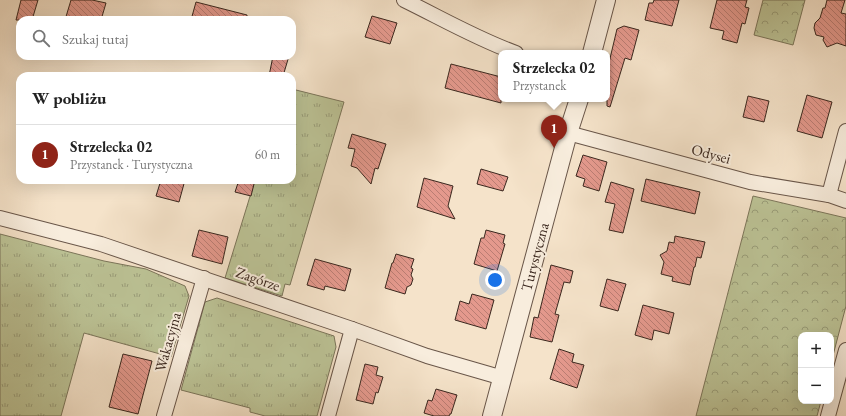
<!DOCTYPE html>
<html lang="pl">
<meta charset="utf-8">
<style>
:root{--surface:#fff;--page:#f6f6f6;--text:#222;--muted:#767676;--line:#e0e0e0;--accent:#8f2418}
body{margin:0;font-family:"EB Garamond",serif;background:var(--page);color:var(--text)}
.controls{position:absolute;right:12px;bottom:12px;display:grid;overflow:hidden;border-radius:8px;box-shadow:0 4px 16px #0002}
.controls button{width:36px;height:36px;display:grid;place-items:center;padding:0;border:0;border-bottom:1px solid var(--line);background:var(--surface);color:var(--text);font:20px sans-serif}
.you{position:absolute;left:495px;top:280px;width:14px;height:14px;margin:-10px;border:3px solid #fff;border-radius:50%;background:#1a73e8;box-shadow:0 0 0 6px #1a73e833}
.badge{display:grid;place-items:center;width:26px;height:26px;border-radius:50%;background:var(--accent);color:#fff;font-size:13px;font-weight:700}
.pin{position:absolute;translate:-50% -33px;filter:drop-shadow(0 1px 2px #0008)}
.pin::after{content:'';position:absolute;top:21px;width:14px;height:12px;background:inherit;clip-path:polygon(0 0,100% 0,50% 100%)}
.popup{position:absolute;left:498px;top:50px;width:112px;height:52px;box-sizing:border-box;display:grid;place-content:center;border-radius:8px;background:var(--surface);filter:drop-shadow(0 1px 3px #0005);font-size:13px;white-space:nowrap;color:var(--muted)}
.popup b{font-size:15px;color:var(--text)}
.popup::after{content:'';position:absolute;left:50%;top:100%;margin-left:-8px;border:8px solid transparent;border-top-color:var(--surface)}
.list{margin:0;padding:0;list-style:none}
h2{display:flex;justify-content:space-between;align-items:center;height:52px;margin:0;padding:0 16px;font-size:17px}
h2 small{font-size:13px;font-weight:400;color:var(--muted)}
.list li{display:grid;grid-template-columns:26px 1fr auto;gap:12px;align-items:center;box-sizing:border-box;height:60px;padding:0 16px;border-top:1px solid var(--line)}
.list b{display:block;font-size:15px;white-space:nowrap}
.list p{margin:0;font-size:13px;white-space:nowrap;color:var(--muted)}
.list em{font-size:13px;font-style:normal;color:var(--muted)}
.icon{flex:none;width:22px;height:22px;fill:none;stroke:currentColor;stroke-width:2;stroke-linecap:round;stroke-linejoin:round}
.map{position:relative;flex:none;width:846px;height:416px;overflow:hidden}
.search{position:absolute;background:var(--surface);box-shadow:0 4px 16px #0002;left:16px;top:16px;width:280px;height:44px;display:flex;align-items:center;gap:10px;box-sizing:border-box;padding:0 14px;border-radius:12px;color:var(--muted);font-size:15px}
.panel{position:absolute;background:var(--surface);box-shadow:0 4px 16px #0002;left:16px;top:72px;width:280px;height:112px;border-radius:12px}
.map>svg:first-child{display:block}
.grass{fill:url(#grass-tufts);stroke:#7b755a}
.forest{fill:url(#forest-crowns);stroke:#7b755a}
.building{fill:url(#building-back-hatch);stroke:#3a271e}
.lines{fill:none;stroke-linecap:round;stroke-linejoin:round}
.minor-casing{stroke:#695649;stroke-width:16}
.tertiary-casing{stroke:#695649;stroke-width:20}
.minor{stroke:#f8eddd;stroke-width:14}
.tertiary{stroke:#f8eddd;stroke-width:18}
.labels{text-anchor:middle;stroke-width:4;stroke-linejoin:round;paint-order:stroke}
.street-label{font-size:15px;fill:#3a271e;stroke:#f8eddd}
</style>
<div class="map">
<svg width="846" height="416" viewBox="0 0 846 416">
<defs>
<pattern id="grass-tufts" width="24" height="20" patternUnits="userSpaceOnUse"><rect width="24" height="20" fill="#bcc396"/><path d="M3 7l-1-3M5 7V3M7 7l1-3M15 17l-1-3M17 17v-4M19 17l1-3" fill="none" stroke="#9a9e7a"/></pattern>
<pattern id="forest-crowns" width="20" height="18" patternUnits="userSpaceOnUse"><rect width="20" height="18" fill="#bcc396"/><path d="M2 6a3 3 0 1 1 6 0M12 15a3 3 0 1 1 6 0" fill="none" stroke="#9a9e7a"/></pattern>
<pattern id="building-back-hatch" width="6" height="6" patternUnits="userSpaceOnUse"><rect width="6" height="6" fill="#e4998d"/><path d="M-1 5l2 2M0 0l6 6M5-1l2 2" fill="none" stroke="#ba7d73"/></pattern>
</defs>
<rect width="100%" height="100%" fill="#f5e3ca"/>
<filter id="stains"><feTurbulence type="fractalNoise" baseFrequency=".005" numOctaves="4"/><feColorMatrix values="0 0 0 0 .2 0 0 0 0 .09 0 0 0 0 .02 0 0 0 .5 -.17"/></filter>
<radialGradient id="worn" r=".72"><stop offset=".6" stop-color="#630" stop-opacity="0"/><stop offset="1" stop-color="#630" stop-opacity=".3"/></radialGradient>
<g class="grass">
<path d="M292 89 344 102 290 285 285 284 282 296 225 278 255 180H292Z"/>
<path d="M0 234 104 261 146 269 185 286 189 296 171 357 84 333 61 416H0Z"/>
<path d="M217 298 334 336 336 347 317 416H265L250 412V408L181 390 205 302Z"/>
</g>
<g class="forest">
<path d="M763 0H805L793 45 754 35Z"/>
<path d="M753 196 846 218V306L831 363V335H801V401H821L817 416H696Z"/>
</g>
<g class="building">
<path d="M21 0H38L32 20H16Z"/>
<path d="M71 0H92L106 3 101 20H65Z"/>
<path d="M654 0H679L672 26 645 20 649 3H653Z"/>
<path d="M717 0H747L745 7 749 8 745 24 742 23 737 43 722 39 724 31 710 28Z"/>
<path d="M827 0H845L841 13 846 14V46L837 43 827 47 823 40 824 37 816 35 814 28 815 23 820 18 823 8H825Z"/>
<path d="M196 2 247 15V20H191Z"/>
<path d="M372 16 397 23 390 44 365 37Z"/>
<path d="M624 26 639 30 631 60 625 58 610 107 607 106V71L617 29Z"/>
<path d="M273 56H289L283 76H269Z"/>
<path d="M451 64 501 77V103L445 88Z"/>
<path d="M807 95 832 102 822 138 797 131Z"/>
<path d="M748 96 769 101 764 122 743 117Z"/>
<path d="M352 134 386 144 378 169 375 168 371 184 357 168 351 166 355 149 348 148Z"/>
<path d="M583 155 607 162 599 191 583 186 585 179 576 176Z"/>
<path d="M481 169 508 177 503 191 477 184Z"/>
<path d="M424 178 453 186 448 206 455 219 417 207Z"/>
<path d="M646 179 700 192 695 214 641 201Z"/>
<path d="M161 180H185L179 202 156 196Z"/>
<path d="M239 180H255L251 196 235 192Z"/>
<path d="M611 182 634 189 623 233 609 230 615 204 605 202Z"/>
<path d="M199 230 228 237 222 264 192 256Z"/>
<path d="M486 230 505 235 503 243 505 244 497 271 474 264 481 238H484Z"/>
<path d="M675 236 705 242 701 258 697 257 695 267H694L690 285 672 281 673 277 661 274 664 262 660 255 667 251 669 242 674 243Z"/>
<path d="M396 254 414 259 411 268 413 269 411 275 413 279 411 285 407 287 405 294 385 288 392 263H393Z"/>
<path d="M315 259 351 269 345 291 325 286 324 290 307 285Z"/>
<path d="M551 265 573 271 570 283 564 282 555 314 559 315 552 342 530 337 534 317 538 318Z"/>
<path d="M607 279 626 284 618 311 600 306Z"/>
<path d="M472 294 494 300 486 329 455 320 460 301 469 304Z"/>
<path d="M643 305 674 313 669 334 654 330 652 340 635 335Z"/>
<path d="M559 349 574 354 572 362 584 365 577 388 550 379Z"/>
<path d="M123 354 152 361 138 414 109 407Z"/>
<path d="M365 364 378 367 376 375 383 377 378 393 376 392 373 404 356 400Z"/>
<path d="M436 389 457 395 451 414H450L449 416H434L424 413 428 400 432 401Z"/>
</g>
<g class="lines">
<defs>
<g id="minor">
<path d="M404 0C441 18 477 39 516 53"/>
<path d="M568 133 750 182 829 195 846 201"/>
<path d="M829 195 846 131"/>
<path d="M0 218 101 244 352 329 427 356 503 378"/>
<path d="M164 416 204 278"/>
<path d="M328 416 352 329"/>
<path d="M828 416 846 350"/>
</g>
<g id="tertiary">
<path d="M592 53 606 0"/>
<path d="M492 416 568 133 579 99"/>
</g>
</defs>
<use href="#minor" class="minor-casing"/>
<use href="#tertiary" class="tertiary-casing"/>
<use href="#minor" class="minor"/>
<use href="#tertiary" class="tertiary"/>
</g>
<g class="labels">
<g class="street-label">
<text transform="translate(711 154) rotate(15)" y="5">Odysei</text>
<text transform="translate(535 257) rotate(-75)" y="5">Turystyczna</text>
<text transform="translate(258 279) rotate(19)" y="5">Zagórze</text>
<text transform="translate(168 342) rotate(-74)" y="5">Wakacyjna</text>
</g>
</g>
<rect width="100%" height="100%" filter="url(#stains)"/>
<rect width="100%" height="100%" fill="url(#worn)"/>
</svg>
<div class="controls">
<button>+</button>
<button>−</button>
</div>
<div class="you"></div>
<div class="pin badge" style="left:554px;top:148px">1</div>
<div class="popup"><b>Strzelecka 02</b>Przystanek</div>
<div class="search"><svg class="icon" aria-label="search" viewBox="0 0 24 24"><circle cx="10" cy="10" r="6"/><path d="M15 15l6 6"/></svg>Szukaj tutaj</div>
<section class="panel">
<h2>W pobliżu<small></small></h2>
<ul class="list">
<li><span class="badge">1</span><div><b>Strzelecka 02</b><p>Przystanek · Turystyczna</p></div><em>60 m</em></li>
</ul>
</section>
</div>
